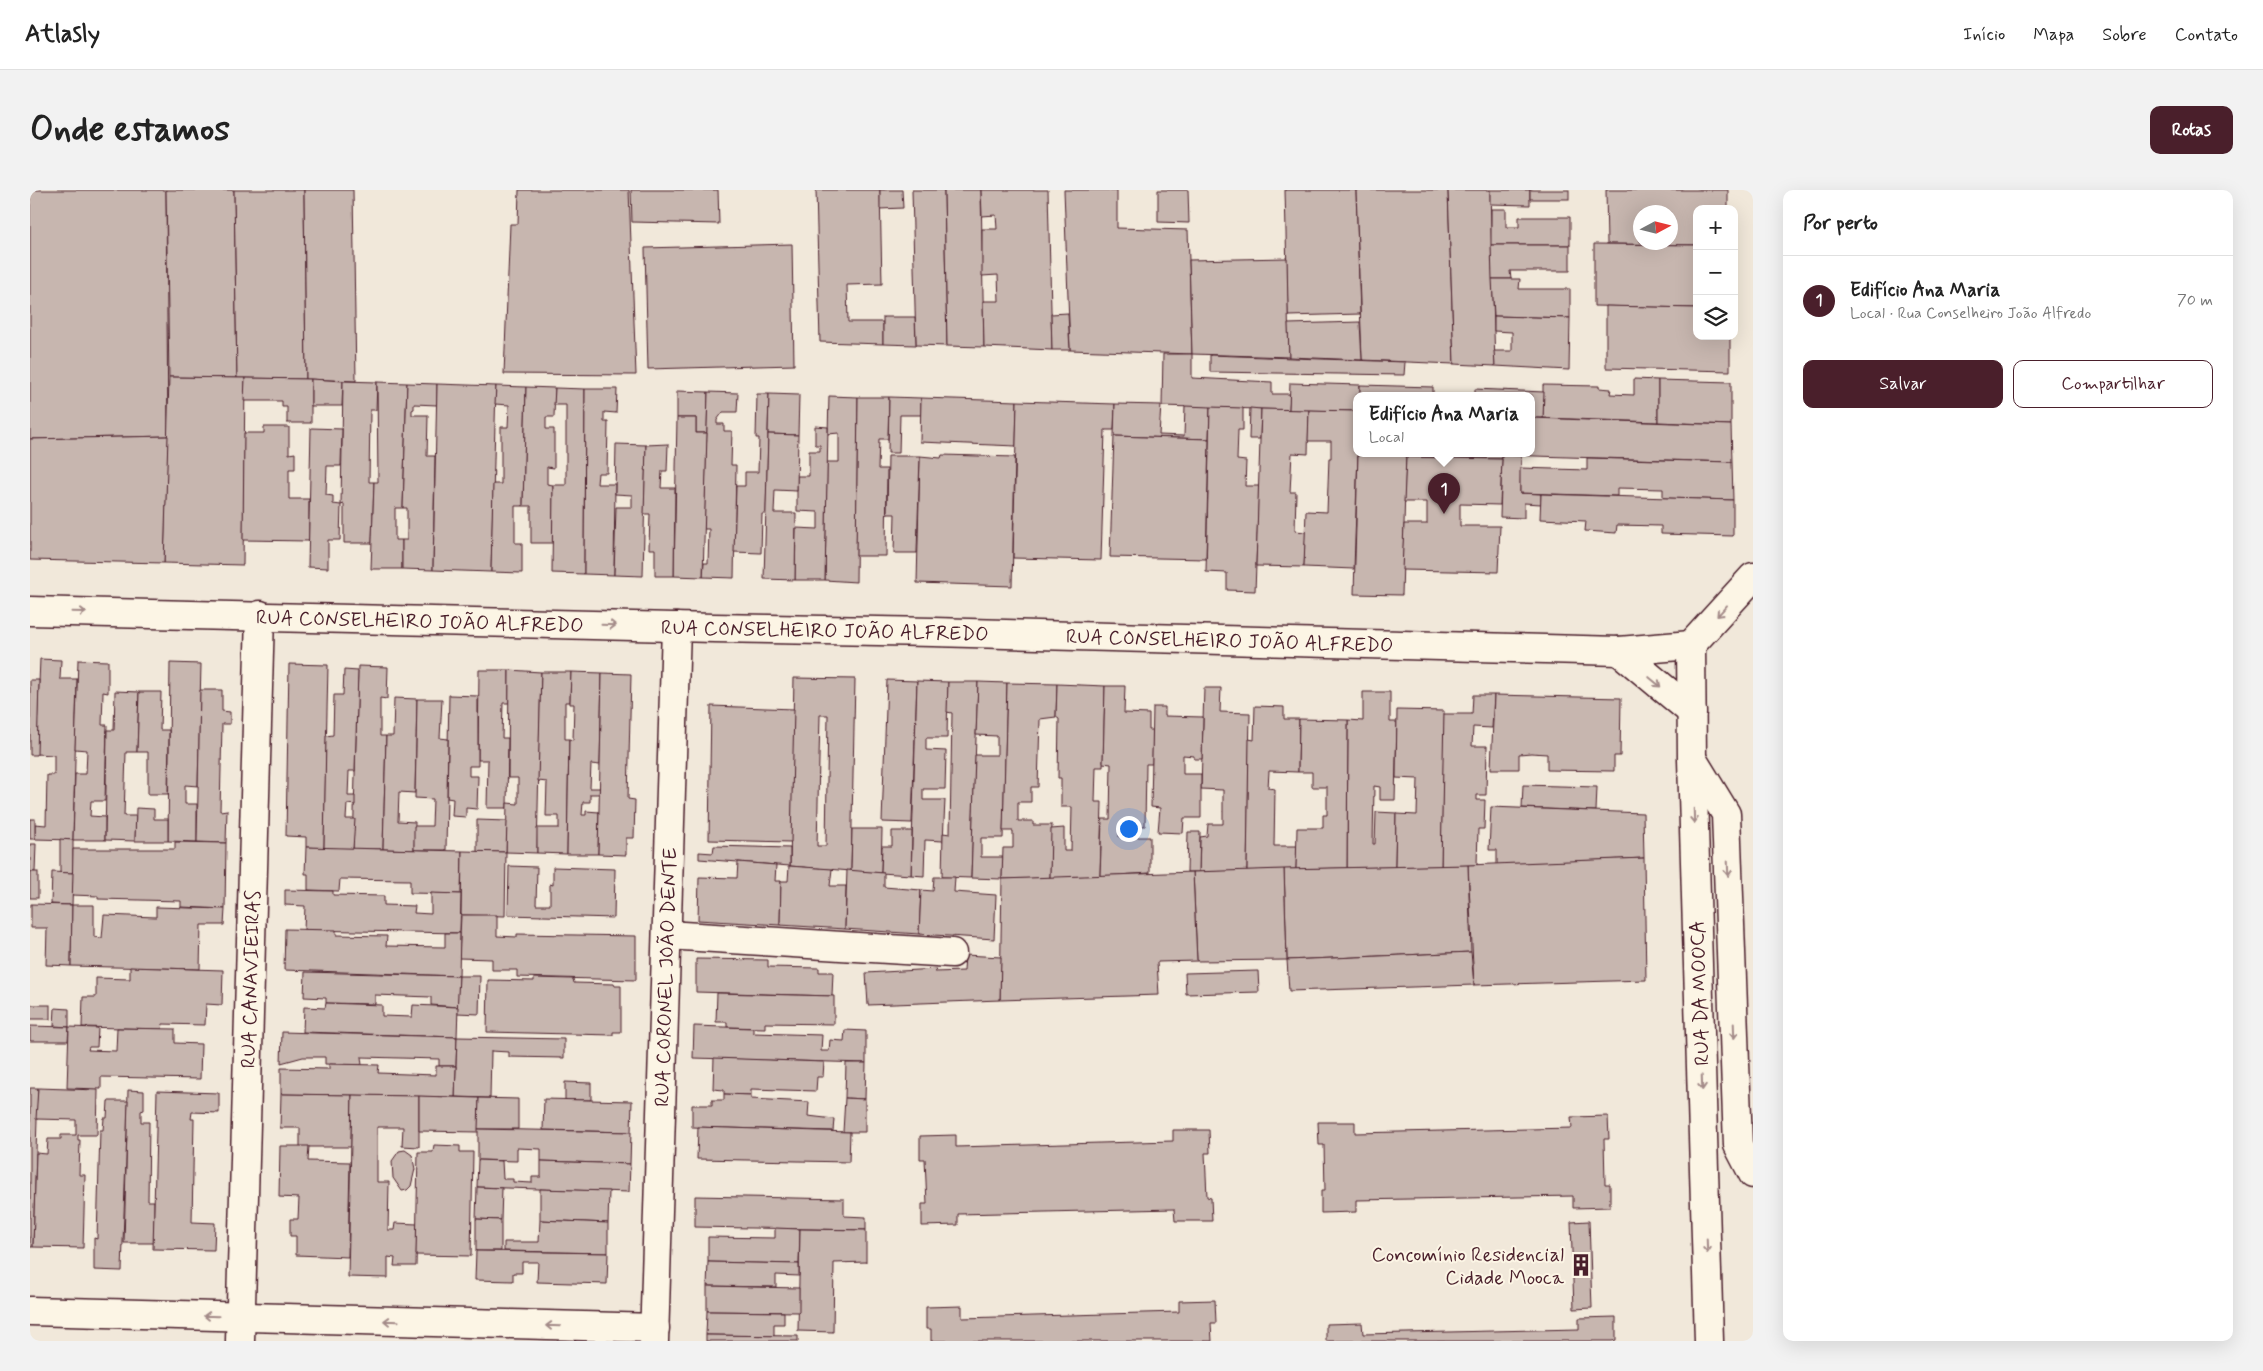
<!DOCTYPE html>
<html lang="pt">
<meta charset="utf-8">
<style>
:root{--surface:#fff;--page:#f2f2f2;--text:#222;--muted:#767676;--line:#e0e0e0;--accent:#4a1f2b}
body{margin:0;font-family:Mynerve,sans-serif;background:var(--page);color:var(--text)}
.controls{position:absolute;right:15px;top:15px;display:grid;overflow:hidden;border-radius:10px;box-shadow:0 5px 20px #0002}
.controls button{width:45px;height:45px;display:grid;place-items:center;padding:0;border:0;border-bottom:1px solid var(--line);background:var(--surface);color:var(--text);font:25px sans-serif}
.compass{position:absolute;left:1603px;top:15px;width:45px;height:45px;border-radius:50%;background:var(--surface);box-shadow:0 5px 20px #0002;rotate:83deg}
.you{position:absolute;left:1098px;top:638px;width:18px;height:18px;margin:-12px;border:4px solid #fff;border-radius:50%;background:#1a73e8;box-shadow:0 0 0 8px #1a73e833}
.badge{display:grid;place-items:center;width:32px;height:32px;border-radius:50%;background:var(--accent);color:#fff;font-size:16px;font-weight:700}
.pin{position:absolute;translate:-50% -41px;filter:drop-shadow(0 1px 2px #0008)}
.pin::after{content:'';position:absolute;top:26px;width:18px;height:15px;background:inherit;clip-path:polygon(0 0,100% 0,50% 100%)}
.popup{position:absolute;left:1323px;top:202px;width:182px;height:65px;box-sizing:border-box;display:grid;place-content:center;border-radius:10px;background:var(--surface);filter:drop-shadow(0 1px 4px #0005);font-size:16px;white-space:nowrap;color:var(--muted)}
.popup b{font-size:19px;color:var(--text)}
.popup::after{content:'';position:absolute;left:50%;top:100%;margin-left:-10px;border:10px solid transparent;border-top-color:var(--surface)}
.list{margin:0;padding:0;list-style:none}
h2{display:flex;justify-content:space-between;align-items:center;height:65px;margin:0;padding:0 20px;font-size:21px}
h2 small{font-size:16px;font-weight:400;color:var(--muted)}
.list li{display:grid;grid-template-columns:32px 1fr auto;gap:15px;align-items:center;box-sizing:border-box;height:90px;padding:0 20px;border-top:1px solid var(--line)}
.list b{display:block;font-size:19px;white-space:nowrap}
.list p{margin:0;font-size:16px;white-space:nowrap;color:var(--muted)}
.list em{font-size:16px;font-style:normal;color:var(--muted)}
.actions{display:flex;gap:10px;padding:15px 20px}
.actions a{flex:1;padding:11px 0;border:1px solid var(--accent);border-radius:10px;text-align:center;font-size:18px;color:var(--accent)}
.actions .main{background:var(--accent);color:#fff}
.icon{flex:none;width:28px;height:28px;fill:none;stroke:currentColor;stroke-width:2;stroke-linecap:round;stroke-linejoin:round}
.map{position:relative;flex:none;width:1723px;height:1151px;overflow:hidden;border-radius:10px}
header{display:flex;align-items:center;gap:30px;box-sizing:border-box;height:70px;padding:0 25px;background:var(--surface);border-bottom:1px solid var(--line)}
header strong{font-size:24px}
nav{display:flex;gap:28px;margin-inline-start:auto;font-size:18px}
.intro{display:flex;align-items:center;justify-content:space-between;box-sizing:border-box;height:120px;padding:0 30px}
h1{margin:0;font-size:35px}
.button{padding:12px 22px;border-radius:10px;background:var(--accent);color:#fff;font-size:18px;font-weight:700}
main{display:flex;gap:30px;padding:0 30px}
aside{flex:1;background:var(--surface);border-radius:10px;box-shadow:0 5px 20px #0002}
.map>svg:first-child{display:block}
.building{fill:#c7b6af;stroke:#4a1f2b;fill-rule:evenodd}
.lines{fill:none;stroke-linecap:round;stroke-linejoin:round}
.street-casing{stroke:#4a1f2b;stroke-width:31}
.secondary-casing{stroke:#4a1f2b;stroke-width:31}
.street{stroke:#fcf5e5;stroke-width:28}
.secondary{stroke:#fcf5e5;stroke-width:28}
.oneway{stroke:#a38a88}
.labels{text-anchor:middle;stroke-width:4;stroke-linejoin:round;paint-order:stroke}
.street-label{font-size:20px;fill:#4a1f2b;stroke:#fcf5e5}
.poi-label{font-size:20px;fill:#4a1f2b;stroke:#fcf5e5;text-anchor:end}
</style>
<header>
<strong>Atlasly</strong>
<nav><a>Início</a><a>Mapa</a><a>Sobre</a><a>Contato</a></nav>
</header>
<div class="intro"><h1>Onde estamos</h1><a class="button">Rotas</a></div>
<main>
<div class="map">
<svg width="1723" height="1151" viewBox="0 0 1723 1151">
<rect width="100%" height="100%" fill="#f1e8da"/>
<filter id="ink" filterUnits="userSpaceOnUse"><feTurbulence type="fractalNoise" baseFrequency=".02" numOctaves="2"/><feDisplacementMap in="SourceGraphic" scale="10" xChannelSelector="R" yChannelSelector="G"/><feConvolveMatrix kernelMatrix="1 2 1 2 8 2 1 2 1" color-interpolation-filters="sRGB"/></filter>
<g filter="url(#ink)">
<g class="building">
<path d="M0 0H136L138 246 0 249Z"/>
<path d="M136 0H204L207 188 139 187Z"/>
<path d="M204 0H274L276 189 207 188Z"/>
<path d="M274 0H323L326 191 276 189Z"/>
<path d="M489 0H599L606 185 474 184 480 34H488Z"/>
<path d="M601 0H688L689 34 602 32Z"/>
<path d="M786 0H850L852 94 817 95 818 132H853V154L790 152Z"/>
<path d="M850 0H872L873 18 850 19Z"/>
<path d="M882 0H914L917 156 886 155Z"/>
<path d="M914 0H951L954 157 917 156Z"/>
<path d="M951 0H1018L1022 160 954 157 953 111H969L968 85 952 86V39H967L966 25 952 26Z"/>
<path d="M1034 0H1087V38L1158 40 1162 164 1040 160Z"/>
<path d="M1128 0H1158L1159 33 1128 32Z"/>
<path d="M1255 0H1326L1330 124 1258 126Z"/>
<path d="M1326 0H1418L1424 174 1332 170Z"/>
<path d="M1418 0H1460L1465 176 1424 174Z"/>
<path d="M1460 0H1500V15L1460 14Z"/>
<rect x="1500" y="0" width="39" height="9"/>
<path d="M1576 0H1698V19H1667V55L1577 54ZM1610 22H1640V52H1610Z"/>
<path d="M1461 19H1476V37H1489V27H1540V55H1461Z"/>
<path d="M762 54 764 175 618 179 615 58Z"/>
<path d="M1564 54 1667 55V118L1564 116Z"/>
<path d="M1461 55H1540V81H1480L1481 89H1462Z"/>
<path d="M1257 68 1259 167 1162 164 1159 70Z"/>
<path d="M1462 89H1490L1489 99H1540V128L1464 126Z"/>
<path d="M1576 116 1667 118V146H1700V181L1576 178Z"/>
<path d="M1038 123 1040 160H1022L1021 124Z"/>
<path d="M1464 126 1540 128 1539 180 1465 176 1464 161H1482V142L1464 141Z"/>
<path d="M853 127H885L886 155 853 154Z"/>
<path d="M1330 132 1332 170 1259 167 1258 134Z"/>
<path d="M1133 164H1162V188L1242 192V204H1260L1259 220 1132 216Z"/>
<path d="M1180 165 1375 172 1374 185 1180 182Z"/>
<path d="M139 187 215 188 213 375 134 373Z"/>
<path d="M215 188 281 189V233H257V217H252V211H214Z"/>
<path d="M281 189 313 191 312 216H281Z"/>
<path d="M1604 189 1628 190V232L1513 228V195L1569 196V198L1581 199 1580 204 1604 205Z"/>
<path d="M1628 190 1701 192V235L1628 232Z"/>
<path d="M313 191 347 192 346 220H340L339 292H344L342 353H314V314L311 315Z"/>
<path d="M347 192 377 193 373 318H365V350H372V379H341L344 292H348Z"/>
<path d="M377 193 407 194V215L384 214V219L382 220V225H398L397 266H405L403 380 372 379V350H377V318H373Z"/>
<path d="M1260 193 1330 195V205H1326V221L1259 220Z"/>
<path d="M407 194 466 196 461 382 403 380Z"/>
<path d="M1330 195 1403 197V205H1330Z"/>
<path d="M466 196 496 197 493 316H485V353H492V383L461 382 463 294H471V237H478L479 215 465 214Z"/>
<path d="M496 197 525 198 524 227H516V239H524V278L517 277V294L523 295V353H501V316H493Z"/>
<path d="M525 198 555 199 554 384 522 383 523 295H536V215H524Z"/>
<path d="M555 199H587L586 223 574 222V232H578L577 283H568L567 294H585L584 385 554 384Z"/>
<path d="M1445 199 1514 202 1513 228H1502V205H1445Z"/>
<path d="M647 201 678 202 677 243H666V228H647Z"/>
<path d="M678 202 708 203 707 222H693L687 230V234H694V241H702L701 275H706L704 388 673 387 674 373H678L679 339H674Z"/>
<path d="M727 204H739L736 324H732L731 363 704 362 706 296H715V282H728L729 248H726Z"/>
<path d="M739 204 769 205 768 245 738 244Z"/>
<path d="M799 206 828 207 826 392 795 390 797 272H809V243L798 244Z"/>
<path d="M828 207H859L858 249H849L848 279H857L856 366H826Z"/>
<path d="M859 207 891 208V225H870L869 263H858Z"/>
<path d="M891 208 987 211 986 256 890 252Z"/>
<path d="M987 211 1085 214 1084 240H1075L1071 370 983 368Z"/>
<path d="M1085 214 1131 215 1129 245 1154 246 1155 216 1180 217 1179 249 1084 246Z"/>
<path d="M1180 217 1213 218V240H1208L1207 270 1216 271 1215 296H1229L1225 401 1197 400V383L1176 382Z"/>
<path d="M1220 218 1231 219 1230 249H1219Z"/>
<path d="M1231 219 1279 220 1278 264 1262 263 1260 302H1266L1265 341 1276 342 1274 377 1226 376Z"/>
<path d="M1279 220 1326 221 1328 263 1324 379 1274 377 1276 321 1297 322 1299 268H1301V251H1278Z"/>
<path d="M647 228H666V243H677L673 387 644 386Z"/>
<path d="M1502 228 1701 235 1702 272 1472 265V263H1502Z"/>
<path d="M785 236 798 237 795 390H765L766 338 788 339V322L767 321V286H779V261H790V255H785Z"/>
<path d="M234 237H259V264L265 263V279H259V309H279V351L213 350 214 243H234Z"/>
<path d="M281 238 312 239 311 276H297L296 305 303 306V314L311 315 310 350H298V378L278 377Z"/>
<path d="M738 244 768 245 767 301 745 300 744 323H766L765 390 734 389Z"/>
<path d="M138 246 134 373 0 370V249Z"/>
<path d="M1084 246 1179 249 1176 369 1080 367Z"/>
<path d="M586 254 616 255 613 386 584 385 586 317H602V305L585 304Z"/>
<path d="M638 254 637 281H632L631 298H645L644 386H625V359H619L620 324H614L616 255Z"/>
<path d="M1328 263H1376L1372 405 1324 404Z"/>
<path d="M1376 263H1472V269L1376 267Z"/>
<path d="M912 265 985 267 982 396 887 393 890 266 911 268Z"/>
<path d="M1472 265 1491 266 1490 303 1511 304V314L1494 313V328L1470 327Z"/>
<path d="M858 266H890L887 363H864L865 324H857Z"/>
<path d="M1376 267 1472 269 1470 315 1430 314V336H1470L1468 382 1372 380 1374 334H1397V312H1374Z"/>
<path d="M1557 268 1702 272 1703 310 1633 308V299L1587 298V306L1490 303V278L1557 280Z"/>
<path d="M1511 304 1703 310V346L1631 344V336L1587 335 1586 343 1555 341 1556 331 1510 329Z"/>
<path d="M10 469 31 470 30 489H47L43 650 5 649V634L16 635 17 585H24V565L6 564Z"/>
<path d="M48 470 78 471V503L73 502 72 535H77L75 611H61L60 626 75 627V650H43L45 584H56L57 560 45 559Z"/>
<path d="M140 473 171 474 168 596 155 595V614H167V652L138 651Z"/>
<path d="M259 474 298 475 294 658 276 657V647L256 646Z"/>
<path d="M328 476 358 477 357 509 350 508V546H356L353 659H323Z"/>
<path d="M314 480 328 481 325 581H319L318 606H325V615L317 614 316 629H325L323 659 294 658 296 546 303 545 304 505H313Z"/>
<path d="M449 480H479V513H473L472 548H478L477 618H457L458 570H448Z"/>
<path d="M479 480 511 482 507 663 476 662 477 613 488 614V588H478Z"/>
<path d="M511 482H541L540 512H535V549H539L537 664 507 663V638H529V626H516L517 592 508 591Z"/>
<path d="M541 482 572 483 570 575 561 574 560 598H570L569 604H560V612H553L552 625H556V621L569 622 568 664H537L539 549 543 550 544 514H540V512Z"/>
<path d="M572 483 601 484 598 609 605 610 604 648H596V665L568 664Z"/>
<path d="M764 488 825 489 821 681 760 676ZM790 525H798L796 656H787Z"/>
<path d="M0 490H9L7 565H0Z"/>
<path d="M857 490 887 491 882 633 852 632Z"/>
<path d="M887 491 918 492 917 548H896V560L916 561 915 599H893V610H915L913 651 895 650 894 686 881 685Z"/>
<path d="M918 492H948L941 688 912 687 913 643 920 644 922 523 917 522Z"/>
<path d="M948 492 977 493 973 648H951V667H973L972 689 941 688 945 565H967V546L946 545Z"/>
<path d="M977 493 1027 494 1026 527 1010 529 1008 597H1001V612H988V631H1003V635H1022L1020 688 972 689 973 658H983V641H973Z"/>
<path d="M1027 494 1075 496 1073 577H1066L1065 612H1072L1070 686 1020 688 1021 639 1034 638V661H1041L1042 617H1031V588H1028L1029 529 1026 527Z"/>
<path d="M1075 496H1095L1094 523 1119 524V540H1123L1122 574H1116L1115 636 1090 635 1089 647H1120V683L1070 686 1072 629H1080L1081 574 1073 573Z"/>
<path d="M1174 498H1191L1190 522 1220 523 1217 681 1169 682 1170 647 1177 646 1178 634H1193V600L1171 599Z"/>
<path d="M170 500H192V521L200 522V534H192L190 621 197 620 196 653 167 652Z"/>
<path d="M85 501 109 502 107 562H96L94 626H106L105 651 75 650 77 540H84Z"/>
<path d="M109 502H131L130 540H139L138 604H118V562H107Z"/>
<path d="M1333 502H1360V532H1367L1365 610H1350V597L1344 596 1343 654H1345L1346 622 1366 623 1365 677 1317 678 1318 530 1333 531Z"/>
<path d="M419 505 448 506V576H439V586H448L447 619 436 618V627L422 626 423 609 417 608Z"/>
<path d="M1443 505H1464L1462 538 1443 537 1442 556H1457L1456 605H1447V610H1455L1454 639H1448L1447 675 1411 676 1413 524H1442Z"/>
<path d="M1464 505 1591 508 1590 566H1584V581L1517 580V564L1501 563 1489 564V579H1461Z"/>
<path d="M364 508 387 509 385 603 369 602 368 631 385 632 384 660 353 659 356 546H363Z"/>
<path d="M387 509H412L410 548 418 549 416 660H384V636H402L403 609 385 608Z"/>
<path d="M681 516 764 519 761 652 679 650Z"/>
<path d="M1225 516 1254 517V529H1269L1268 582 1239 581 1238 598 1245 599 1244 656H1267L1266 679 1217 681 1219 549 1224 550Z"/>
<path d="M1123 517H1135V526L1173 527 1172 569H1164V566L1153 565V584H1171V628H1154L1153 643 1128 642 1130 618 1121 617Z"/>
<path d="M1367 520 1414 521 1411 676 1365 677 1366 624 1387 625 1388 589 1366 588Z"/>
<path d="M1269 529 1318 530 1317 678 1266 679 1267 638H1293V625H1297V597H1282V582H1268Z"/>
<path d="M1493 595 1567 597 1566 621 1492 618Z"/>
<path d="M1461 617 1613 623 1614 668 1467 675V660H1459Z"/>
<path d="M106 618 124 619V629H138V651H105Z"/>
<rect x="0" y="629" width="5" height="20"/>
<path d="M447 630 477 631 476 662H447Z"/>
<path d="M822 639H852L851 683 821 681Z"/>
<path d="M862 641H882L881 685 851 683 852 656H862Z"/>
<path d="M1158 642H1170L1169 682H1157Z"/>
<path d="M30 649 43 650V683H30Z"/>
<path d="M145 652 196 653 195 719 151 717V711L68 709V706L42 705 43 659H145Z"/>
<path d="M0 654H6L5 682H0Z"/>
<path d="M684 656 760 658V676L669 669V662L683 663Z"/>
<path d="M276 657 432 661 431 704 380 703V690L310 689 309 701 278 700V684H275Z"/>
<path d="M432 661 476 662 475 726 431 725Z"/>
<path d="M1614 668 1616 790 1444 795 1438 675Z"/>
<path d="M708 672 746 675 745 691H751L750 735 668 730 669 687 707 688Z"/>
<path d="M1438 675 1441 762 1257 770 1254 679Z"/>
<path d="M479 676 507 677 506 715H520V694L523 695V677L585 679 584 728 478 725Z"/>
<path d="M759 676 802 679 800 696H816L815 739 750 735 751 691H758Z"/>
<path d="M1254 679 1257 770 1167 771 1163 682Z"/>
<path d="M817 680 854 683V697L891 700 889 744 815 739Z"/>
<rect x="0" y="682" width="8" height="26"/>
<path d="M22 682 43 683 42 715 21 714Z"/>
<path d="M1163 682 1167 771 1127 772 1129 805 970 810 972 689Z"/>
<path d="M904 687H925L924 702 966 705 964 749 889 744 891 700 903 701Z"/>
<path d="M255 700 303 701V705L354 706V715L385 716 384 723 401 724V703L431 704 430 743 274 740 275 716 255 715Z"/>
<path d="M1 714 42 715 41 776 16 775 17 738H1Z"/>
<path d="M42 715H64V747L72 748 74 725 126 727V717L195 719 194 735H171L170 779 41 776Z"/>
<path d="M431 725H467V746L487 747V744L606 746V790L487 787V780H462V769L429 768Z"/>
<path d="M255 739 306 740V745L357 746 356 756 415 757V743H430L429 786 254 780Z"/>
<path d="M1441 762 1444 795 1259 801 1257 770Z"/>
<path d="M935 765 971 767 970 810 838 815 836 783 906 779 905 782 934 781Z"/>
<path d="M666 769 738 770V777L789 778V782H803L802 806 666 802Z"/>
<path d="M100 777 193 780 192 815 176 814 175 835 133 834 132 839 52 837 53 807H66V788L100 789Z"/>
<path d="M1228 781 1229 802 1156 804 1155 783Z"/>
<path d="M275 782 429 786 428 817 401 815V807L345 805V814L296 813V808L274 807Z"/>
<path d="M429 786H450L449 824 427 823Z"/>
<path d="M504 788 543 789 544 793 584 794 585 796H591V842H583V845L457 842 458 790 504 791Z"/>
<path d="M687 803 804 806V834L735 833V838L697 837V832H686Z"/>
<path d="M296 813 352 815V826L382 827 383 815 428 817 427 847 273 842 274 817 295 818Z"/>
<rect x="0" y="815" width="20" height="14"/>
<path d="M25 818 39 819V837L24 836Z"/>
<path d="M0 836 39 837 38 851H0Z"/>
<path d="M664 836 723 838V843L792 845 791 861H799L800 850 814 851 815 840 836 841V873L663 868Z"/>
<path d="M39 837 68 838 67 857H59L58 860 86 861 87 838 145 839V853L171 854 170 889 71 887V899L37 898Z"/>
<path d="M252 842 427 847 426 876H409V869L331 867 332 875 295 874V867H273L251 873Z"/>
<path d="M427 847 534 849V868L479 867V862L461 861 460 908 425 907Z"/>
<path d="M684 868 794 872 793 887H787L786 901 721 899V905L694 904V900L683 899Z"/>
<path d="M816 873H836L835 909 815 908Z"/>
<path d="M299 874 349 875 348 883 406 885V876H426L425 907 251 904V878L299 879Z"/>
<path d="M535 892 561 893V910H535Z"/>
<path d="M0 898H8L3 1057H0Z"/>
<path d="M8 898 68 900 67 945H48V950H50L49 985H55L53 1058 3 1057 6 963 17 964 18 949H31V945H46V930L6 929Z"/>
<path d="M98 900 114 901V920L111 921V932H119L118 1011H124V1053H94Z"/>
<path d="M127 901 189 903V923L162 922 161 929H164L162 1032 185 1033 184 1060 123 1059Z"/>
<path d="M251 904 322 905 321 957H270V938H250Z"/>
<path d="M694 904 721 905V909L779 912 778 926 804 929 803 941 662 937V915H682V910H694Z"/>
<path d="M322 905 389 906V957L372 956 373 937H347V992H359L358 1040H364L365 1033 387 1034 386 1076H364L365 1068 358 1067V1088L318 1087Z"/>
<path d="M389 906 449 908V942L389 941Z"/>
<path d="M449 908 488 909V939H448Z"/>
<path d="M815 908 835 909V942H813Z"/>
<path d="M514 909 602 911 601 942 513 940Z"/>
<path d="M78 911H98L92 1081 64 1080V1048L67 1049 70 940H73L74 928H77Z"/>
<path d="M1578 926 1579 949H1574L1575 994H1580V1017L1543 1018V1006L1326 1010V1022L1291 1023V1001H1295L1294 955H1289L1288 932H1325V943L1542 938 1541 927Z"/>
<path d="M668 937 820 942 819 972 667 969Z"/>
<path d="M448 939 601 942 600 974 511 971V959L487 958V971L448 970Z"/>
<path d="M1143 940H1179L1180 963H1175L1177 1007 1181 1008 1182 1031H1145L1144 1019 928 1024V1035L892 1036V1014H897L895 969H890V946L926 945V957L1143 951Z"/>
<path d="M404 955 430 956V962H443L441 1066 386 1065 388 962H403Z"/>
<path d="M250 956H279L278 971 320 972 318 1067 266 1065V1046H260V1029H268L269 1008 249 1007Z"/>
<path d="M375 960 382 965 385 979 381 996 377 1000 372 1001 363 988 362 971 369 961Z"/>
<path d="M448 970 472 971 473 989H483V992L502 993V987H511V971L600 974 599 1002 447 997Z"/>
<path d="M447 997 472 998 471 1030 446 1029Z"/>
<path d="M510 999 579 1001 578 1033 510 1030Z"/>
<path d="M665 1006 814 1009V1026L836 1027V1040L665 1037Z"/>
<path d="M446 1029 471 1030V1061H446Z"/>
<path d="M510 1030 578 1033V1063L474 1061V1052H509Z"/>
<path d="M1559 1031 1562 1118 1544 1119 1541 1032Z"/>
<path d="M745 1038 770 1039 769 1074 678 1072V1047L745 1048Z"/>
<path d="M770 1039 836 1040V1072L804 1073 803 1142 768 1141Z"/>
<path d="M446 1061 578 1063 577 1094 507 1092 508 1072H492V1083H483V1091L445 1090Z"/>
<path d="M678 1072 769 1074V1086L746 1085V1097L677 1096Z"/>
<path d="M677 1096 769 1098V1122L677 1121Z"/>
<path d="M1185 1110 1186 1133H1181L1182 1151H901V1139H896V1117L932 1116V1128L1149 1122V1111Z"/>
<path d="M677 1121 754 1122V1134H744V1146L676 1145Z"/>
<path d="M1586 1127V1150L1582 1151H1296V1134L1332 1133 1333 1144 1549 1139V1128Z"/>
<path d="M676 1145 768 1146V1151H676Z"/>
</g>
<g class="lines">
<defs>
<g id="street">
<path id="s1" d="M0 421 684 438 903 442 1589 461 1661 455"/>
<path d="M1589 461 1662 522"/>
<path d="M637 745 922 763"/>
<path d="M0 1121 625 1138"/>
<path id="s2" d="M210 1151 230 425"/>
<path id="s3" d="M624 1151 646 437"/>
</g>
<g id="secondary">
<path d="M1663 570 1696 624 1708 955 1723 984"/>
<path d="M1679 1151 1662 569 1661 455 1723 387"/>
</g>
</defs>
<use href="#street" class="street-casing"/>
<use href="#secondary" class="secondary-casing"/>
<use href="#street" class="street"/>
<use href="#secondary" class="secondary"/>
</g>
<defs><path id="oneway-shaft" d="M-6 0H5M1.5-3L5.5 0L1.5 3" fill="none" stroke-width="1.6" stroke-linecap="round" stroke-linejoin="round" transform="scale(1.25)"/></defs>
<g class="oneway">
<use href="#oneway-shaft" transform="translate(1692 421) rotate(132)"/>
<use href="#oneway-shaft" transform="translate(49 422) rotate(1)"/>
<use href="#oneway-shaft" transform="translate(579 435) rotate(2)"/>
<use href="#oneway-shaft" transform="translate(1625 492) rotate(40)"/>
<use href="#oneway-shaft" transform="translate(1664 626) rotate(88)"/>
<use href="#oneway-shaft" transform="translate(1698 679) rotate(88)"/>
<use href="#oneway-shaft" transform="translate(1704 841) rotate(88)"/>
<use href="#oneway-shaft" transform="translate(1672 893) rotate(88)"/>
<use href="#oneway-shaft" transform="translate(1677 1056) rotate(88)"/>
<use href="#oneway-shaft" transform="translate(181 1126) rotate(-178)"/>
<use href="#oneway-shaft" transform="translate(361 1131) rotate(-178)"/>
<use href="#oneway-shaft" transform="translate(523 1136) rotate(-178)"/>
</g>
</g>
<defs>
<symbol id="building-bare" viewBox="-9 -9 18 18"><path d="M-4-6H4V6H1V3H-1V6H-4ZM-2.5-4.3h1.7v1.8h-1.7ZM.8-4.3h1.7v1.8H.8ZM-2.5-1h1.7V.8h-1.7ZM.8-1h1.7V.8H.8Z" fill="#4a1f2b" stroke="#fcf5e5" stroke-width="2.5" paint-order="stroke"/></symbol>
</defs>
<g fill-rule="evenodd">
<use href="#building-bare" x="1535" y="1059" width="32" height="32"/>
</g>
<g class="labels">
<g class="street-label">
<text dy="7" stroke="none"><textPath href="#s1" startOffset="390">RUA CONSELHEIRO JOÃO ALFREDO</textPath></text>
<text dy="7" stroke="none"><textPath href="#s1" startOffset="795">RUA CONSELHEIRO JOÃO ALFREDO</textPath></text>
<text dy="7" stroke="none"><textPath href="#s1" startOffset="1200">RUA CONSELHEIRO JOÃO ALFREDO</textPath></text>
<text dy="7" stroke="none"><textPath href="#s2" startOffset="362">RUA CANAVIEIRAS</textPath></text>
<text dy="7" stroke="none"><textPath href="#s3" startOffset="364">RUA CORONEL JOÃO DENTE</textPath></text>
<text transform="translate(1669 803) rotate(-92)" y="7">RUA DA MOOCA</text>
</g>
<g class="poi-label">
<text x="1534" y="1071">Concomínio Residencial<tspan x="1534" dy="23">Cidade Mooca</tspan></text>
</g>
</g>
</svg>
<div class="controls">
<button>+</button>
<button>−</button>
<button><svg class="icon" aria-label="layers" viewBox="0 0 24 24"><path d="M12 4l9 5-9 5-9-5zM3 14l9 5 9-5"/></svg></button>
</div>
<svg class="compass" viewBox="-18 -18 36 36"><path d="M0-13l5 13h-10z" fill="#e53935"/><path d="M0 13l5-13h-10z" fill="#767676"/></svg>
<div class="you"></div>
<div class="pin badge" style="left:1414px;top:324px">1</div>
<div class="popup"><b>Edifício Ana Maria</b>Local</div>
</div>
<aside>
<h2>Por perto<small></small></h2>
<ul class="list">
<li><span class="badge">1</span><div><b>Edifício Ana Maria</b><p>Local · Rua Conselheiro João Alfredo</p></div><em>70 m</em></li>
</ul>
<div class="actions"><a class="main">Salvar</a><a>Compartilhar</a></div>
</aside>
</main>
